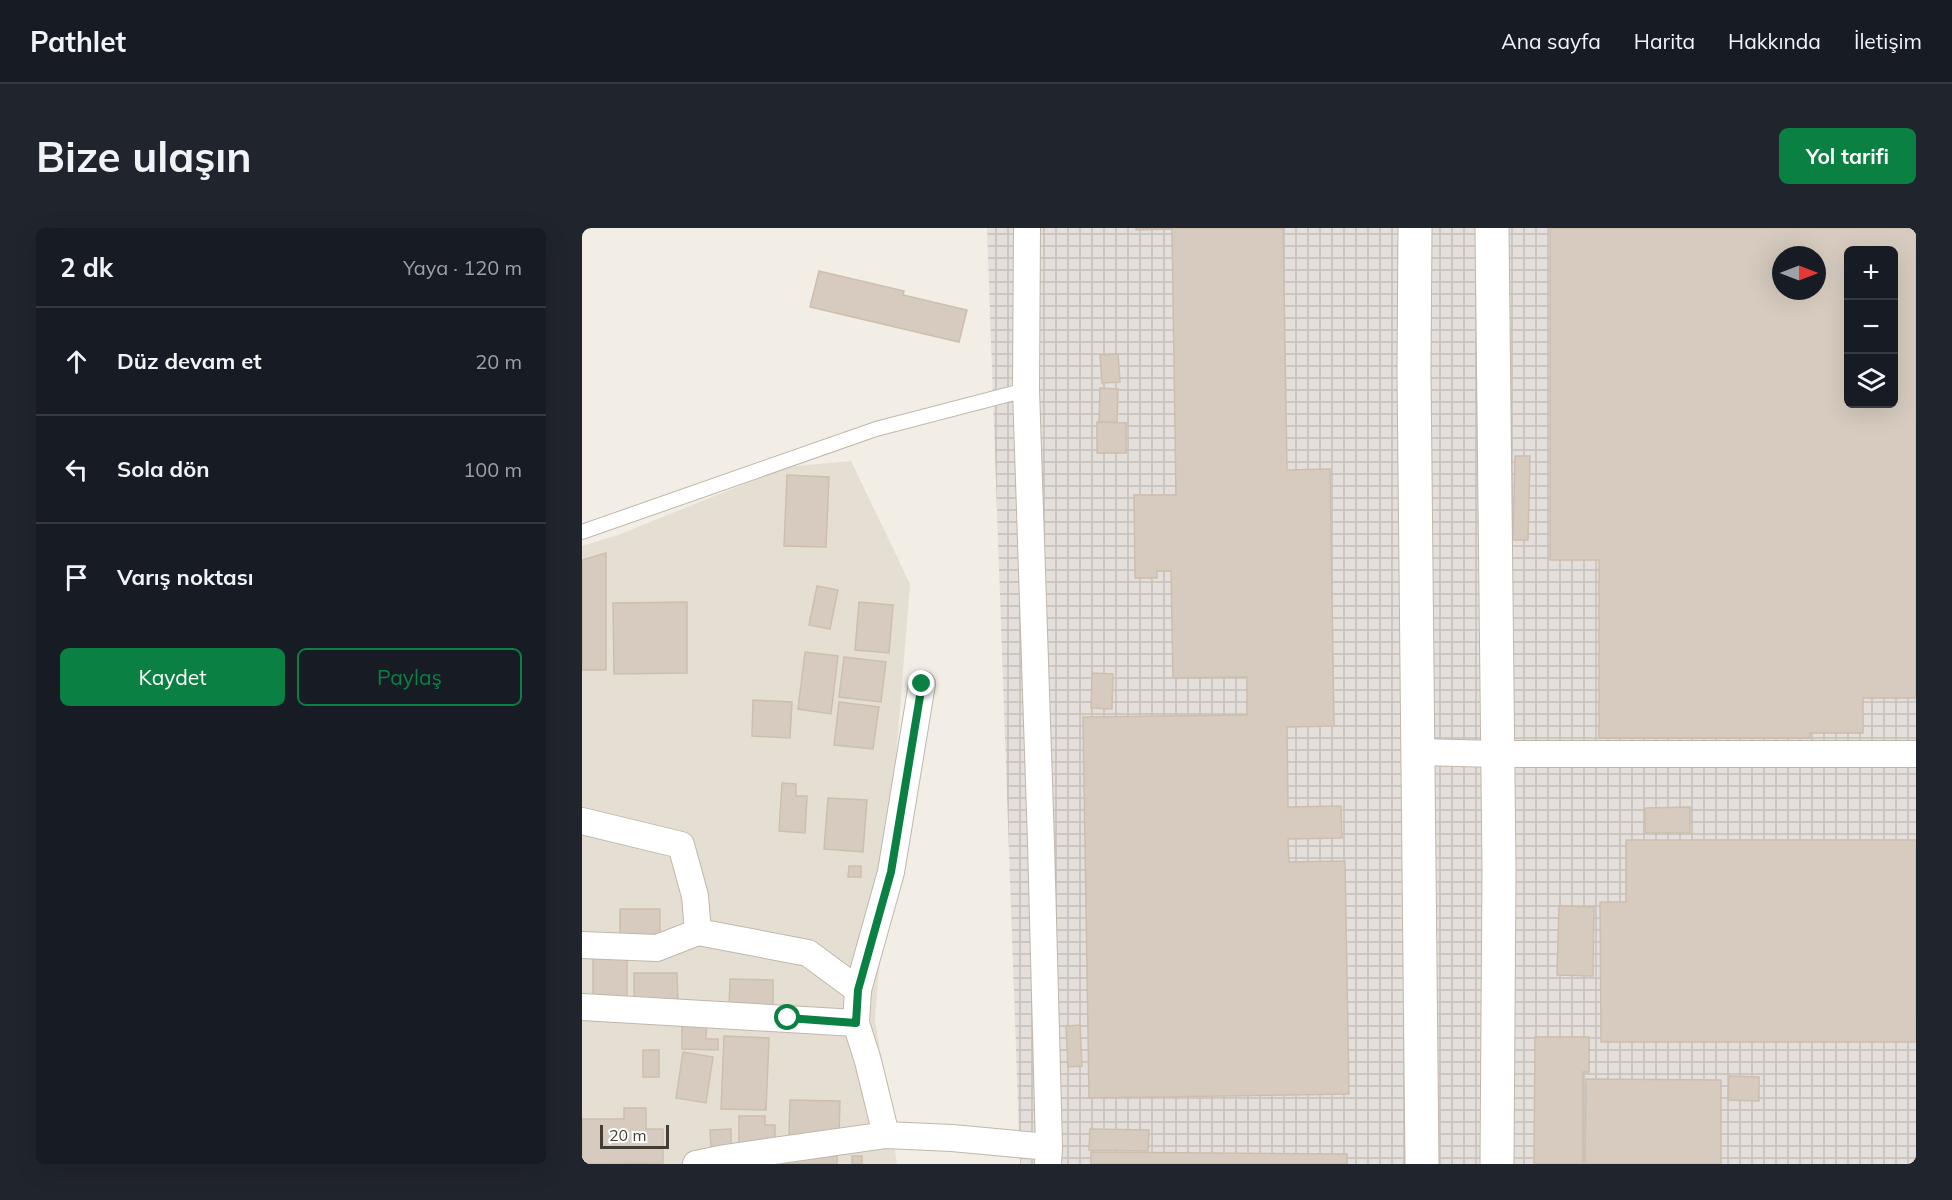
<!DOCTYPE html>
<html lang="tr">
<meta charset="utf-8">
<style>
:root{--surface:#171b24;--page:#20242c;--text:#f1f3f6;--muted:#9ea1a6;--line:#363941;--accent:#0b8043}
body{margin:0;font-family:Mulish,sans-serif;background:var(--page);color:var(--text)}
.controls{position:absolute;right:18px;top:18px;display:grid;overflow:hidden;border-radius:9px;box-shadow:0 6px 24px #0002}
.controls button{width:54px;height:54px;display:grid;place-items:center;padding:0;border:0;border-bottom:2px solid var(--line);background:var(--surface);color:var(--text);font:30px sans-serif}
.compass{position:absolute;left:1190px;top:18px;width:54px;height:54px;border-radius:50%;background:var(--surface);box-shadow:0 6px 24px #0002;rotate:90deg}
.scale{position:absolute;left:18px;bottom:15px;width:69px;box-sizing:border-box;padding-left:6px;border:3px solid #443d35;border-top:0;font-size:16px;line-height:21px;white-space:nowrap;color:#443d35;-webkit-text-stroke:4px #fff;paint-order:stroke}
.stop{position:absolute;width:18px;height:18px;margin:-14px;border:4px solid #0b8043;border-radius:50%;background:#fff}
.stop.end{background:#0b8043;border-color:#fff;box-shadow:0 2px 6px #0008}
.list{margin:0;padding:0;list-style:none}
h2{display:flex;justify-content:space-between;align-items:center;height:78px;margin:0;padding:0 24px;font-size:26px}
h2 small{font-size:20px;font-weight:400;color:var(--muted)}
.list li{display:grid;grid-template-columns:39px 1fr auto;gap:18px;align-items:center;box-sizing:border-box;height:108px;padding:0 24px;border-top:2px solid var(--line)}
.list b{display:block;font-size:22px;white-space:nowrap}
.list em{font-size:20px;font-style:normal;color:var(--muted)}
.actions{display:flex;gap:12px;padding:18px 24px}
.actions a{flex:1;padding:14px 0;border:2px solid var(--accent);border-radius:9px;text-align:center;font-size:21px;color:var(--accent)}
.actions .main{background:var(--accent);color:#fff}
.icon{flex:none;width:33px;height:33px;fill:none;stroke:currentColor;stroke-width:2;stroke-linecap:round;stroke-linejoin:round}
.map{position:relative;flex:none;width:1334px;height:936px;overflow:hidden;border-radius:9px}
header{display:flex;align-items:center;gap:36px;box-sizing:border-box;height:84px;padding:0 30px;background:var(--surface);border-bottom:2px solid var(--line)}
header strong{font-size:28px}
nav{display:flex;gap:33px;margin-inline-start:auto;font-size:21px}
.intro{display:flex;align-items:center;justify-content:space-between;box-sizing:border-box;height:144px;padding:0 36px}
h1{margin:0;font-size:42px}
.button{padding:15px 27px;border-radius:9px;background:var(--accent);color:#fff;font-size:21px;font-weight:700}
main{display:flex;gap:36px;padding:0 36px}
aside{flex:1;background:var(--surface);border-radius:9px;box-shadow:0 6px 24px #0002}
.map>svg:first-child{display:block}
.residential{fill:#e5dfd3}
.industrial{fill:url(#industrial-grid);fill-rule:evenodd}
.building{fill:#d6cbbe;stroke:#cdbfae;stroke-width:1.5;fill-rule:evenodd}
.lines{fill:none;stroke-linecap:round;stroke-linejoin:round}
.service-casing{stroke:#c0b7ab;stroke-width:16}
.minor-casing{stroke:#c0b7ab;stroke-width:28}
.tertiary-casing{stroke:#c0b7ab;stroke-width:35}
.service{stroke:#fff;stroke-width:14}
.minor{stroke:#fff;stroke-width:26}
.tertiary{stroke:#fff;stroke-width:33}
.route{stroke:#0b8043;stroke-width:8}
</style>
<header>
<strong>Pathlet</strong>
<nav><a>Ana sayfa</a><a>Harita</a><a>Hakkında</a><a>İletişim</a></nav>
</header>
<div class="intro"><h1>Bize ulaşın</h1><a class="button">Yol tarifi</a></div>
<main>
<aside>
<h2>2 dk<small>Yaya · 120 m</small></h2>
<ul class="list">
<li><svg class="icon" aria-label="ahead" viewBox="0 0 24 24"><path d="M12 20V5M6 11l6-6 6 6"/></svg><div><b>Düz devam et</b></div><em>20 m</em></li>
<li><svg class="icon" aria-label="left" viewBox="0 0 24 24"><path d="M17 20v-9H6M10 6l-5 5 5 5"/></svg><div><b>Sola dön</b></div><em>100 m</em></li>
<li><svg class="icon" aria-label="arrive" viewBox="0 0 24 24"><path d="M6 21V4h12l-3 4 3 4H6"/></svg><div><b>Varış noktası</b></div></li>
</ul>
<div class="actions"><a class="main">Kaydet</a><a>Paylaş</a></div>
</aside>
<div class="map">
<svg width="1334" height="936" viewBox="0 0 1334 936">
<defs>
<pattern id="industrial-grid" width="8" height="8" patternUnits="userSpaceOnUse" patternTransform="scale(1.5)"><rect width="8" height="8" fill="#e4dfda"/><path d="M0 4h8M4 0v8" fill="none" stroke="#c5c0bc"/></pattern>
</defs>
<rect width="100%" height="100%" fill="#f2ede5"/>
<path class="residential" d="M269 233 328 356 293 791 315 936H0V318L36 307 204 239Z"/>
<path class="industrial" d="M405 0H1334V936H438ZM1266 22H1312V176H1266ZM1199 27H1235V63H1199Z"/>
<g class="building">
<path d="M554 0H701L705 242 748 241 752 498 705 499 706 579 759 578 760 610 706 611 707 634 763 633 767 866 507 870 501 489 665 487V449L591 450 589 343H575V350H553L552 267H594L590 1 554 2Z"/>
<path d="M968 0H1334V470H1281V505H1228V510H1017V332H968ZM1266 22H1312V176H1266ZM1199 27H1235V63H1199Z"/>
<path d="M237 43 322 63 321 67 385 82 377 114 228 79Z"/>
<path d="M536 126 538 154 520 155 518 127Z"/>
<path d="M518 160 536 161 535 194H517Z"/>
<path d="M515 194 544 195V225H515Z"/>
<path d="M933 228H948L946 312H931Z"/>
<path d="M205 247 247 249 244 319 202 318Z"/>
<path d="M24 325V442H0V332Z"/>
<path d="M235 358 256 362 248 401 227 397Z"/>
<path d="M105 374V445L32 446 31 375Z"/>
<path d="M277 374 311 377 307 425 273 422Z"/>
<path d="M223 424 256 428 249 486 216 481Z"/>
<path d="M262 429 304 434 299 474 257 469Z"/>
<path d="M510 445 531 446 530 481 509 480Z"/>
<path d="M171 472 210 474 208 510 170 508Z"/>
<path d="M257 474 297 479 291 521 252 517Z"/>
<path d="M200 555 214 556V568H225L223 605 197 603Z"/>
<path d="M246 570 285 572 281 624 242 621Z"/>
<path d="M1108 579V605H1063V580Z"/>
<path d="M1044 612H1334V814H1019L1018 674H1044Z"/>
<path d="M267 638H279V649H266Z"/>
<path d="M977 678 1012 679 1011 748 975 747Z"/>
<rect x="38" y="681" width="40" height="33"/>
<rect x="11" y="730" width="34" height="44"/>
<path d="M52 745H95L96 777 52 771Z"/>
<path d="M148 751 191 752V783L147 782Z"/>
<path d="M100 789 125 790 124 811H136V822L100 821Z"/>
<path d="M498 797 500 838 486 839 484 798Z"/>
<path d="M142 808 187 810 184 882 139 881Z"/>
<path d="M953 809H1007V844H1001V936H952Z"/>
<rect x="61" y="822" width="16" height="27"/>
<path d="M101 824 131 829 124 875 94 870Z"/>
<path d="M1147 848 1177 849V873L1146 872Z"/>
<path d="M1004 851 1139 852V936H1003Z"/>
<path d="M208 872 258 873 257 908 207 907Z"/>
<path d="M42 880H64V901H81V935L0 936V891H42Z"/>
<path d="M157 888H183V897H193V918H157Z"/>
<path d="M149 901V923L129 924 128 902Z"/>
<path d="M508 901 567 902 566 923 507 922Z"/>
<path d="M509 924 765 926V936H509Z"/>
<path d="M255 928V936H154V931Z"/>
<rect x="270" y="928" width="10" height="8"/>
</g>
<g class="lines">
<defs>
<path id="service" d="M0 304 294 201 444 162"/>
<g id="minor">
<path d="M445 0 444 162 459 615 467 919"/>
<path d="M837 524 914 526H1334"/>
<path d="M0 593 99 617 113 668 116 704 226 725 276 762"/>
<path d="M0 717 75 720 116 704"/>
<path d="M0 779 274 795"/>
<path d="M304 907 286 833 274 795 276 762 309 644 340 456"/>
<path d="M114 936 143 930 304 907 370 910 467 919 466 936"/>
</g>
<g id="tertiary">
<path d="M833 0 832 143 840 936"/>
<path d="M910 0 917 642 915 936"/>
</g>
</defs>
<use href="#service" class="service-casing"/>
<use href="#minor" class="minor-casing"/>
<use href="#tertiary" class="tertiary-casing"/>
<use href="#service" class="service"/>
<use href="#minor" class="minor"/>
<use href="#tertiary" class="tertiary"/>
</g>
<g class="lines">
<path class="route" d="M206 790 274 795 276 762 309 644 340 456"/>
</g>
</svg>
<div class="controls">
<button>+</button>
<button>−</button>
<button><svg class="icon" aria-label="layers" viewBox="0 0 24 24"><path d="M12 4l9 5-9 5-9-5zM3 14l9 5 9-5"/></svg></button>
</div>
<svg class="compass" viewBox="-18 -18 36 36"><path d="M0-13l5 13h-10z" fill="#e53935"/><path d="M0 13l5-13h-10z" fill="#9ea1a6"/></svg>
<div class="scale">20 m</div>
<div class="stop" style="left:206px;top:790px"></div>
<div class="stop end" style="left:340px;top:456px"></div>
</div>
</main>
